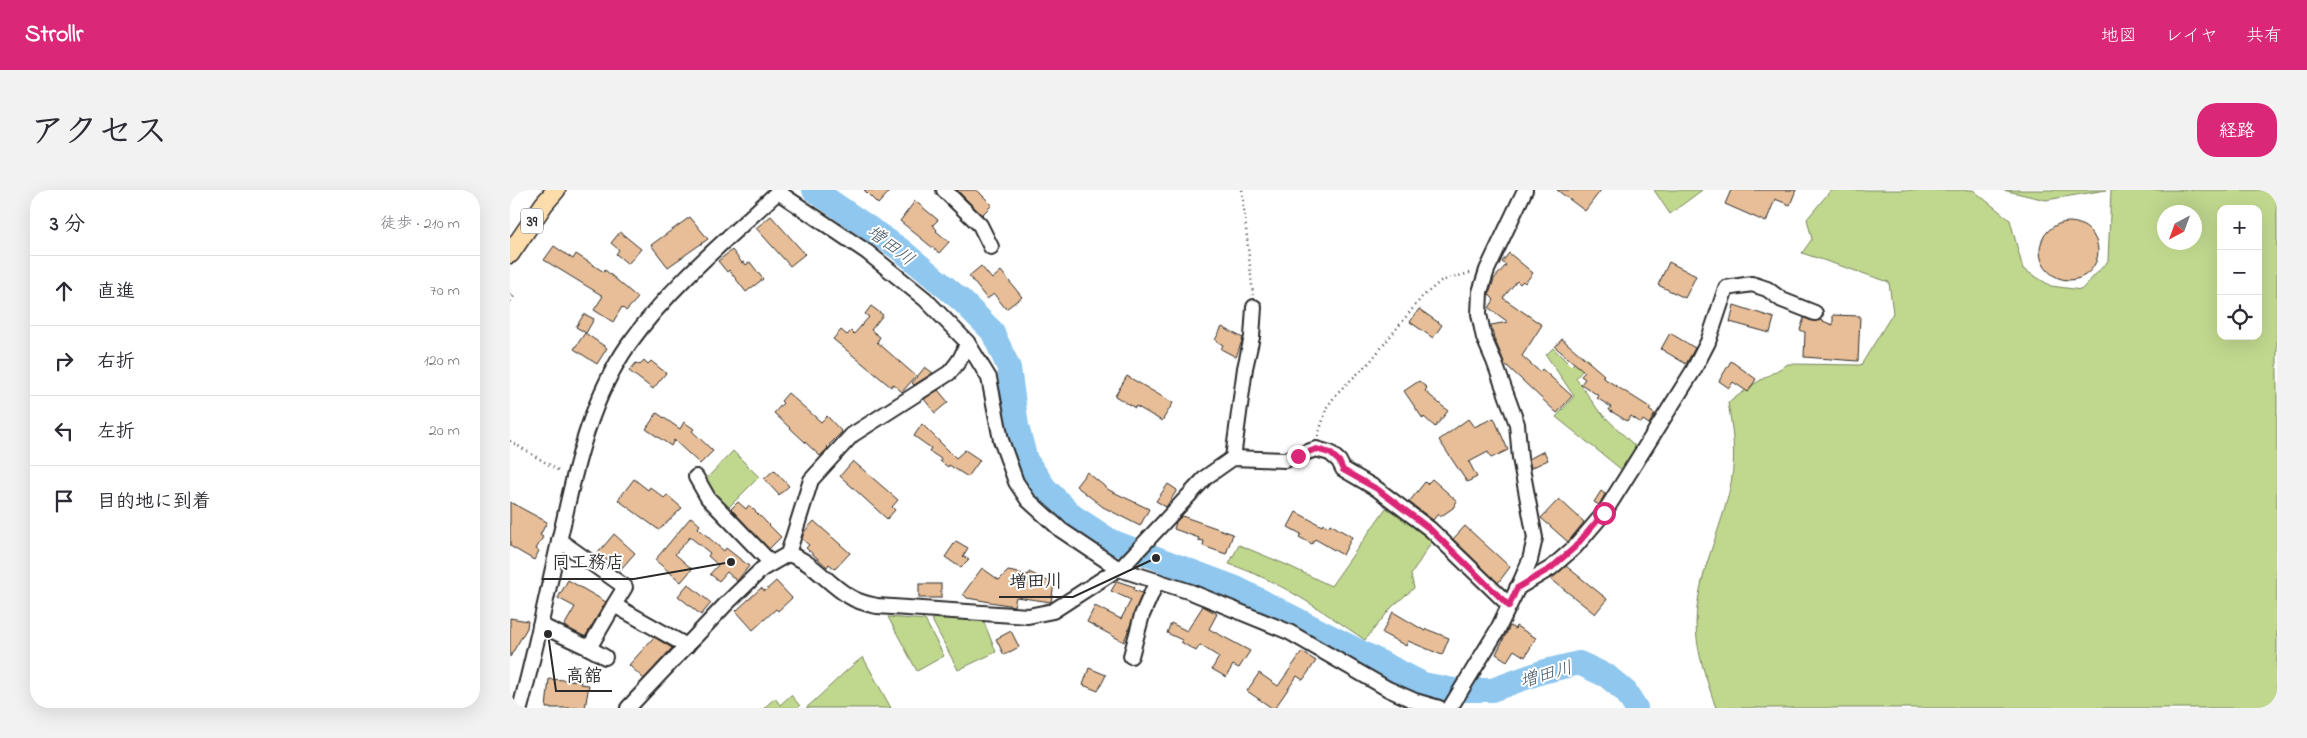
<!DOCTYPE html>
<html lang="ja">
<meta charset="utf-8">
<style>
:root{--surface:#fff;--page:#f2f2f3;--text:#2b2b33;--muted:#7c7c81;--line:#e1e1e2;--accent:#db2777}
body{margin:0;font-family:"Indie Flower","Klee One",sans-serif;background:var(--page);color:var(--text)}
.controls{position:absolute;right:15px;top:15px;display:grid;overflow:hidden;border-radius:10px;box-shadow:0 5px 20px #0002}
.controls button{width:45px;height:45px;display:grid;place-items:center;padding:0;border:0;border-bottom:1px solid var(--line);background:var(--surface);color:var(--text);font:25px sans-serif}
.compass{position:absolute;left:1647px;top:15px;width:45px;height:45px;border-radius:50%;background:var(--surface);box-shadow:0 5px 20px #0002;rotate:221deg}
.stop{position:absolute;width:15px;height:15px;margin:-11px;border:4px solid #db2777;border-radius:50%;background:#fff}
.stop.end{background:#db2777;border-color:#fff;box-shadow:0 1px 5px #0008}
.list{margin:0;padding:0;list-style:none}
h2{display:flex;justify-content:space-between;align-items:center;height:65px;margin:0;padding:0 20px;font-size:21px}
h2 small{font-size:16px;font-weight:400;color:var(--muted)}
.list li{display:grid;grid-template-columns:32px 1fr auto;gap:15px;align-items:center;box-sizing:border-box;height:70px;padding:0 20px;border-top:1px solid var(--line)}
.list b{display:block;font-size:19px;white-space:nowrap}
.list em{font-size:16px;font-style:normal;color:var(--muted)}
.icon{flex:none;width:28px;height:28px;fill:none;stroke:currentColor;stroke-width:2;stroke-linecap:round;stroke-linejoin:round}
.map{position:relative;flex:none;width:1767px;height:518px;overflow:hidden;border-radius:20px}
header{display:flex;align-items:center;gap:30px;box-sizing:border-box;height:70px;padding:0 25px;background:var(--accent);color:#fff}
header strong{font-size:24px}
nav{display:flex;gap:28px;margin-inline-start:auto;font-size:18px}
.intro{display:flex;align-items:center;justify-content:space-between;box-sizing:border-box;height:120px;padding:0 30px}
h1{margin:0;font-size:35px}
.button{padding:12px 22px;border-radius:20px;background:var(--accent);color:#fff;font-size:18px;font-weight:700}
main{display:flex;gap:30px;padding:0 30px}
aside{flex:1;background:var(--surface);border-radius:20px;box-shadow:0 5px 20px #0002}
.map>svg:first-child{display:block}
.green{fill:#c0d88e;stroke:#76825c;fill-rule:evenodd}
.lines{fill:none;stroke-linecap:round;stroke-linejoin:round}
.river{stroke:#8fc7ee;stroke-width:24}
.building{fill:#e7be97;stroke:#2b2b2b}
.minor-casing{stroke:#2b2b2b;stroke-width:18}
.major-casing{stroke:#2b2b2b;stroke-width:21}
.path{stroke:#2b2b2b;stroke-width:2.5;stroke-dasharray:1 4;stroke-linecap:butt}
.minor{stroke:#fff;stroke-width:14}
.major{stroke:#fddcac;stroke-width:18}
.route{stroke:#db2777;stroke-width:6}
.labels{text-anchor:middle;stroke-width:4;stroke-linejoin:round;paint-order:stroke}
.shield{fill:#fff;stroke:#6b6b6b;stroke-width:1}
.shield-label{font-size:15px;font-weight:bold;fill:#2b2b2b}
.water-label{font-size:18px;font-style:italic;fill:#495a66;stroke:#fff}
.leader{fill:none;stroke:#2b2b2b;stroke-width:2}
.callout-dot{fill:#2b2b2b;stroke:#fff;stroke-width:2}
.callout-label{font-size:18px;text-anchor:middle;font-weight:bold;fill:#2b2b2b;stroke:#fff;stroke-width:4;stroke-linejoin:round;paint-order:stroke}
</style>
<header>
<strong>Strollr</strong>
<nav><a>地図</a><a>レイヤ</a><a>共有</a></nav>
</header>
<div class="intro"><h1>アクセス</h1><a class="button">経路</a></div>
<main>
<aside>
<h2>3 分<small>徒歩 · 210 m</small></h2>
<ul class="list">
<li><svg class="icon" aria-label="ahead" viewBox="0 0 24 24"><path d="M12 20V5M6 11l6-6 6 6"/></svg><div><b>直進</b></div><em>70 m</em></li>
<li><svg class="icon" aria-label="right" viewBox="0 0 24 24"><path d="M7 20v-9h11M14 6l5 5-5 5"/></svg><div><b>右折</b></div><em>120 m</em></li>
<li><svg class="icon" aria-label="left" viewBox="0 0 24 24"><path d="M17 20v-9H6M10 6l-5 5 5 5"/></svg><div><b>左折</b></div><em>20 m</em></li>
<li><svg class="icon" aria-label="arrive" viewBox="0 0 24 24"><path d="M6 21V4h12l-3 4 3 4H6"/></svg><div><b>目的地に到着</b></div></li>
</ul>
</aside>
<div class="map">
<svg width="1767" height="518" viewBox="0 0 1767 518">
<rect width="100%" height="100%" fill="#fff"/>
<filter id="ink" filterUnits="userSpaceOnUse"><feTurbulence type="fractalNoise" baseFrequency=".02" numOctaves="2"/><feDisplacementMap in="SourceGraphic" scale="10" xChannelSelector="R" yChannelSelector="G"/><feConvolveMatrix kernelMatrix="1 2 1 2 8 2 1 2 1" color-interpolation-filters="sRGB"/></filter>
<g filter="url(#ink)">
<g class="green">
<path d="M1144 0H1192L1160 24Z"/>
<path d="M1321 0H1463L1500 30 1513 79 1541 96 1571 100 1598 71 1601 0H1767V518H1206C1197 490 1186 463 1186 433 1187 384 1212 340 1221 293 1226 266 1223 240 1218 213L1244 194 1278 174 1351 175 1383 123 1379 92 1292 63 1302 49 1297 29ZM1711 19H1748V146H1711ZM1654 22H1684V52H1654Z"/>
<path d="M1493 0H1596L1536 10Z"/>
<path d="M1043 158 1061 176 1072 165 1080 172 1066 188 1088 220 1126 257 1112 280 1046 227 1064 206 1036 165Z"/>
<path d="M223 261 249 287 218 318 206 307 196 289Z"/>
<path d="M876 318 924 348 901 385 904 398 882 417 855 450C811 420 770 391 719 374L729 355 777 375 821 396Z"/>
<path d="M422 425 473 430 486 462 448 480 423 432Z"/>
<path d="M378 427 415 430 434 466 407 481Z"/>
<path d="M353 467 381 518H296C315 502 332 483 353 467Z"/>
<path d="M281 505 290 516 288 518H254L265 508 270 515Z"/>
</g>
<g class="lines">
<path class="river" d="M304 0 391 60 451 110 482 141 499 178 507 236 516 270 535 298 563 326 601 351 726 398 913 494 944 500H982L1032 482 1069 473 1097 486 1116 502 1126 518"/>
</g>
<g class="building">
<path d="M354 0H381L368 14Z"/>
<path d="M447 0H467L482 15 472 25Z"/>
<path d="M1047 0H1091L1075 21Z"/>
<path d="M1221 0H1286L1280 15 1265 9 1256 32 1215 14Z"/>
<path d="M405 11 428 30 423 35 427 40 426 41 439 52 429 63 390 31Z"/>
<path d="M261 26 295 64 280 76 246 38Z"/>
<path d="M180 27 198 49 158 77 141 55Z"/>
<circle cx="1559" cy="61" r="29"/>
<path d="M110 42 131 59 118 74 106 64 109 60 101 53Z"/>
<path d="M44 56 63 69 66 64 94 82 95 80 128 108 116 121 112 117 103 132 84 120 93 106 34 70Z"/>
<path d="M222 60 232 73 234 72 236 75 240 72 253 89 236 102 219 80 217 82 208 71Z"/>
<path d="M999 63 1023 83 1015 93 1013 91 1010 94 1007 91 993 108 1032 135 1012 166 1030 182 1032 179 1062 206 1047 223 995 174 984 148 981 135 998 132 979 118 984 110 979 104 984 89 996 75 992 72Z"/>
<path d="M1159 72 1186 86 1175 108 1148 95Z"/>
<path d="M471 76 482 89 491 81 512 107 496 119 484 104 477 109 459 86Z"/>
<path d="M1224 115 1264 128 1260 143 1220 132Z"/>
<path d="M361 116 373 125 361 140 370 147 367 152 406 186 392 202 383 194 381 197 323 149 331 140 337 145 341 141 344 144 359 127 355 124Z"/>
<path d="M909 119 932 135 923 148 900 132Z"/>
<path d="M74 124 84 129 76 143 66 137Z"/>
<path d="M1323 125 1350 126 1348 171 1294 167 1295 142 1290 140 1294 128 1302 131 1310 130 1323 135Z"/>
<path d="M712 137 733 148 726 167 711 159 713 155 705 150Z"/>
<path d="M75 143 97 158 87 174 64 159Z"/>
<path d="M1160 143 1185 158 1176 174 1151 159Z"/>
<path d="M1052 149 1094 185 1092 187 1141 218 1139 220 1145 224 1139 234 1133 230 1131 233 1121 226 1117 231 1099 220 1101 217 1087 208 1089 206 1071 194 1075 189 1071 186 1075 182 1045 157Z"/>
<path d="M134 170 138 174 141 171 156 183 143 199 119 181 126 173 130 175Z"/>
<path d="M1221 171 1246 189 1238 202 1223 192 1219 198 1209 191Z"/>
<path d="M415 177 423 183 404 195 402 193Z"/>
<path d="M617 186 663 213 652 231 626 216 625 218 605 206Z"/>
<path d="M909 191 917 198 915 201 938 221 925 237 914 227 913 229 894 201Z"/>
<path d="M428 200 438 212 425 223 414 209Z"/>
<path d="M278 203 311 232 317 226 332 242 317 257 318 258 310 266 264 223 273 213 271 211Z"/>
<path d="M147 223 170 239 174 232 184 239 182 241 203 261 190 274 164 250 161 256 136 239Z"/>
<path d="M984 228 998 260 981 268 978 262 959 272 967 287 957 292 929 250 958 229 964 237Z"/>
<path d="M412 234 446 268 455 260 470 270 458 287 439 275 438 277 430 271 431 269 419 261 421 258 404 246Z"/>
<path d="M1034 261 1038 270 1021 278 1019 269Z"/>
<path d="M343 271 388 310 382 317 385 320 377 329 330 286Z"/>
<path d="M264 280 279 296 269 305 254 289Z"/>
<path d="M577 282 599 300 639 319 630 336 593 317 566 296Z"/>
<path d="M124 289 138 300 140 297 154 308 157 305 172 318 149 340 108 310Z"/>
<path d="M922 289 947 311 943 318 930 327 928 324 923 330 899 312 915 292 917 294Z"/>
<path d="M658 294 667 300 656 317 646 311Z"/>
<path d="M1091 301 1095 304 1089 315 1084 312Z"/>
<path d="M1049 309 1074 332 1058 352 1031 328Z"/>
<path d="M0 312 37 332 30 345 33 347 26 359 29 361 24 370 0 356Z"/>
<path d="M228 312 236 319 239 315 271 347 259 359 221 319Z"/>
<path d="M786 322 812 336 813 334 819 337 820 334 842 347 833 365 805 349 802 354 789 347 791 344 778 337Z"/>
<path d="M672 326 723 344 716 364 693 356 694 351 688 350 689 348 664 339 666 332Z"/>
<path d="M181 327 190 335 188 338 207 355 214 361 216 358 239 376 227 391 217 382 209 391 200 384 208 375 198 366 200 363 180 347 165 364 182 379 171 392 145 370Z"/>
<path d="M304 331 340 363 325 379 319 374 317 377 296 358 299 355 292 349 294 342Z"/>
<path d="M955 336 1000 377 988 393 943 349Z"/>
<path d="M104 344 125 363 110 380 88 363Z"/>
<path d="M446 351 458 358 453 366 459 370 451 378 435 367Z"/>
<path d="M1056 376 1097 409 1085 424 1041 389Z"/>
<path d="M472 378 489 390 498 381 519 385V382L544 394 541 412 506 407 504 416 457 408 453 404Z"/>
<path d="M58 390 96 412 75 447 54 436 65 417 48 408Z"/>
<path d="M266 391 282 408 268 421 266 419 243 440 226 421 251 398 255 401Z"/>
<path d="M607 391 625 397 624 400 632 403 614 452 577 432 585 416 611 429 621 410 601 401Z"/>
<path d="M178 394 201 413 191 425 168 406Z"/>
<rect x="409" y="394" width="22" height="14"/>
<path d="M693 416 707 424 699 439 740 461 729 478 723 475 716 487 702 479 709 467 690 455 686 461 671 452 672 450 657 443 661 433 677 441Z"/>
<path d="M883 422 915 441 916 439 939 448 932 465 898 451 896 456 872 443Z"/>
<path d="M0 428 18 431 17 438 0 467Z"/>
<path d="M1000 436 1005 439 1006 436 1026 448 1015 467 1004 460 997 471 986 464Z"/>
<path d="M501 441 509 457 494 465 486 449Z"/>
<path d="M144 447 162 458 134 489 119 475Z"/>
<path d="M792 462 806 471 793 490 787 486 765 518H762L737 501 749 483 768 496Z"/>
<path d="M579 478 596 485 588 501 573 495Z"/>
<path d="M39 489 71 491 70 494 79 495 75 518H36Z"/>
</g>
<g class="lines">
<defs>
<g id="minor">
<path d="M434 0 470 35 481 57"/>
<path d="M457 152 479 188 491 250 506 292 518 310 551 340 609 379 681 402 779 442 878 499 905 511 929 518"/>
<path d="M723 268 735 178 742 147 744 117"/>
<path d="M186 287 198 308 261 373"/>
<path d="M49 350 115 397 104 415"/>
<path d="M278 364C302 371 316 392 337 405 346 411 356 414 367 416L518 426 543 421 614 375 696 287 723 268 775 270 806 259 820 263 829 271 833 279 867 299 920 339 999 415"/>
<path d="M1007 398 1041 378 1065 357 1094 323 1183 181 1198 152 1216 98 1242 94 1257 99 1272 110 1305 123"/>
<path d="M30 435 79 458 104 415 177 456"/>
<path d="M79 458 95 467"/>
<path d="M621 466 632 425 647 391"/>
<path d="M10 518C27 456 39 393 54 330 67 270 83 205 119 154 161 95 217 49 270 0"/>
<path d="M118 518 215 415 252 379 278 364 301 290 342 245 439 183C448 173 454 165 457 152L415 109 357 62 268 2"/>
<path d="M940 518 987 441 1011 391 1020 370 1025 348 1010 268 1007 234 984 171 974 148 969 124 970 102 977 80 1015 0"/>
</g>
<path id="major" d="M0 64 34 14 46 0"/>
</defs>
<use href="#minor" class="minor-casing"/>
<use href="#major" class="major-casing"/>
<g class="path">
<path d="M732 0 743 105"/>
<path d="M0 104 4 106 0 112"/>
<path d="M808 246 817 217 828 202 859 173 912 107 931 91 963 82"/>
<path d="M0 251 51 282"/>
</g>
<use href="#minor" class="minor"/>
<use href="#major" class="major"/>
</g>
</g>
<g class="lines" filter="url(#ink)">
<path class="route" d="M788 266 806 259 820 263 829 271 833 280 867 299 920 339 999 416 1007 398 1041 378 1064 358 1094 323"/>
</g>
<g class="labels">
<rect class="shield" x="11" y="18.5" width="22" height="25" rx="4"/>
<g class="shield-label">
<text x="22" y="36">39</text>
</g>
<g class="water-label">
<text transform="translate(381 55) rotate(37)" y="6">増田川</text>
<text transform="translate(1036 484) rotate(-16)" y="6">増田川</text>
</g>
</g>
<path class="leader" d="M221 372L124 389H32M646 368L563 407H489M38 444L46 501H102"/>
<g class="callout-dot">
<circle cx="221" cy="372" r="5"/>
<circle cx="646" cy="368" r="5"/>
<circle cx="38" cy="444" r="5"/>
</g>
<g class="callout-label">
<text x="78" y="378">同工務店</text>
<text x="526" y="397">増田川</text>
<text x="74" y="491">高舘</text>
</g>
</svg>
<div class="controls">
<button>+</button>
<button>−</button>
<button><svg class="icon" aria-label="locate" viewBox="0 0 24 24"><circle cx="12" cy="12" r="6"/><path d="M12 2v4M12 18v4M2 12h4M18 12h4"/></svg></button>
</div>
<svg class="compass" viewBox="-18 -18 36 36"><path d="M0-13l5 13h-10z" fill="#e53935"/><path d="M0 13l5-13h-10z" fill="#7c7c81"/></svg>
<div class="stop" style="left:1094px;top:323px"></div>
<div class="stop end" style="left:788px;top:266px"></div>
</div>
</main>
